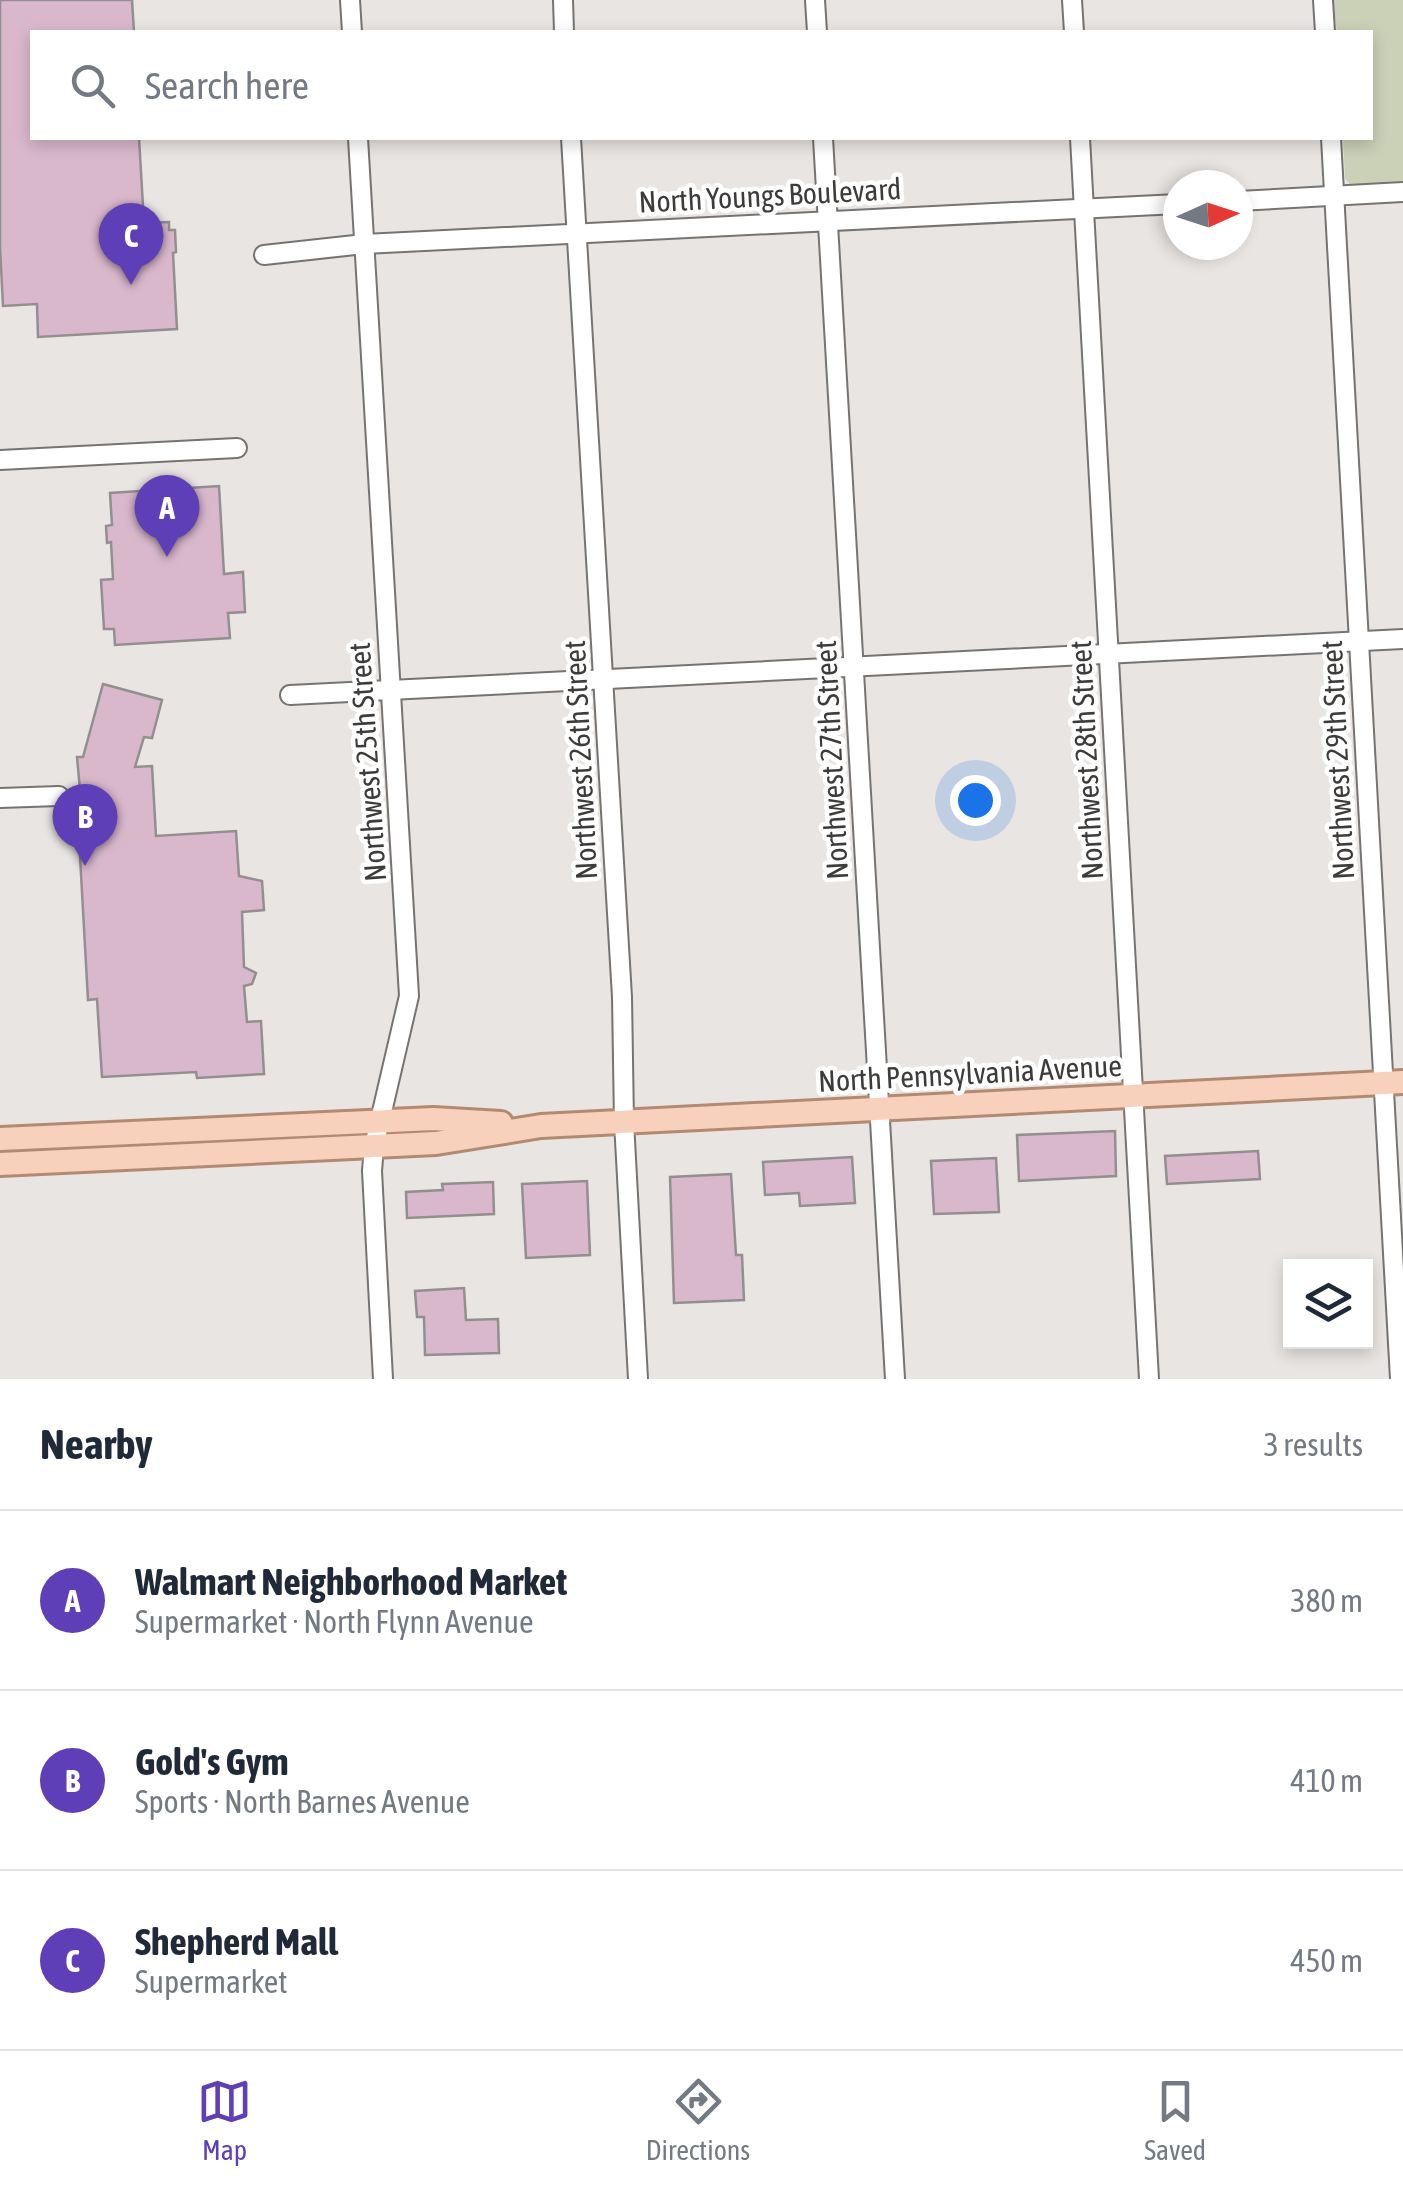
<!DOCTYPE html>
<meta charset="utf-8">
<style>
:root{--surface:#fff;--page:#f6f6f7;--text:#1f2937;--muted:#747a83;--line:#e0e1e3;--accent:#5e3fb8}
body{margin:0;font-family:"Asap Condensed",sans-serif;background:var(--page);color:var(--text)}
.controls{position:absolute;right:30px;bottom:30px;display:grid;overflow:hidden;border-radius:0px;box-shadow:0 5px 15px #0003}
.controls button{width:90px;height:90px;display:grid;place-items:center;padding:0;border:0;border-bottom:2px solid var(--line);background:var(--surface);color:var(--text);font:50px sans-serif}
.compass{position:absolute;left:1163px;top:170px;width:90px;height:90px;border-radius:50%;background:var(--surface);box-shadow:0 5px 15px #0003;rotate:87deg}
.you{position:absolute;left:975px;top:800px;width:35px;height:35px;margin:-25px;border:8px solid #fff;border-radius:50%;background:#1a73e8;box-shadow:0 0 0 15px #1a73e833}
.badge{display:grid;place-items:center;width:65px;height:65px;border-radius:50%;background:var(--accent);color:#fff;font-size:32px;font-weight:700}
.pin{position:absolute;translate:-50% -82px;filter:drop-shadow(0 2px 5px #0008)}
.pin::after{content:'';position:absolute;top:52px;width:35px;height:30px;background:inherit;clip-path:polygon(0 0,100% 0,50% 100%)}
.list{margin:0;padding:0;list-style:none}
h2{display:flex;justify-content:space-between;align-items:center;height:130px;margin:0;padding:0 40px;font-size:42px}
h2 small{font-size:32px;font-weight:400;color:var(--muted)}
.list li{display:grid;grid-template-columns:65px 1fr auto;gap:30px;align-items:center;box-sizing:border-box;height:180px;padding:0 40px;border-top:2px solid var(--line)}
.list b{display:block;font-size:38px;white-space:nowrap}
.list p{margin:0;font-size:32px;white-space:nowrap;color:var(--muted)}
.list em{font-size:32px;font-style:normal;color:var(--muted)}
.icon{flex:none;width:55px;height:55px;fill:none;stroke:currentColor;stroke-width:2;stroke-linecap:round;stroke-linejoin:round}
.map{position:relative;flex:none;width:1403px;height:1379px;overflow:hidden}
.search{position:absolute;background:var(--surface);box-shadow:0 5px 15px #0003;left:30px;right:30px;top:30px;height:110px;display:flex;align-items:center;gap:25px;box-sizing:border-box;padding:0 35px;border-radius:0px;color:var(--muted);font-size:38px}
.sheet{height:670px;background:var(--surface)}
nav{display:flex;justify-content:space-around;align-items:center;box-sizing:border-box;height:140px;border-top:2px solid var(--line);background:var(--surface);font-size:28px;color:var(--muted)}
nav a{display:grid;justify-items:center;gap:5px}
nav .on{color:var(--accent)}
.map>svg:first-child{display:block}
.green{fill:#cad1b7}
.building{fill:#d9b8cc;stroke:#938f91;stroke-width:2.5}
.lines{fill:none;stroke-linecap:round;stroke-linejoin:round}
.minor-casing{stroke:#767370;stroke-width:22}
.major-casing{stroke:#b38972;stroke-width:28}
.minor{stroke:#fff;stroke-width:18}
.major{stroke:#f8d1bc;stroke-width:22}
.labels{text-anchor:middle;stroke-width:9;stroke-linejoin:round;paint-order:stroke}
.street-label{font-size:30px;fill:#3d3c3b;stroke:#fff}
</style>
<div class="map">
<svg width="1403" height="1379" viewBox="0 0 1403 1379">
<rect width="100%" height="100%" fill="#e9e5e2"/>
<path class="green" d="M1332 0H1403V183L1351 186 1345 178 1343 138H1370V32H1337Z"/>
<g class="building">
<path d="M0 0H132L134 32H32V138H139L144 223 169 222V230H175L176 252 173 253 177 329 38 337 37 304 3 306 0 247Z"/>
<path d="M219 486 224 574 243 572 245 612 228 613 230 638 115 645 114 629H104L101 580 113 579 111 542 107 543 106 526 112 525 110 493Z"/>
<path d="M103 684 162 700 152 738 144 737 135 767 152 766 156 836 236 831 239 876 262 881 264 910 242 912 244 967 256 973 252 984 244 986 247 1022 261 1021 264 1074 197 1078 196 1072 102 1077 97 999 88 1000 80 856H86L77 757H83Z"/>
<path d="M1115 1131 1116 1176 1019 1181 1017 1135Z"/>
<path d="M1258 1151 1260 1179 1167 1184 1165 1156Z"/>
<path d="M852 1157 855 1203 800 1206 799 1193 765 1195 763 1162Z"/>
<path d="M996 1158 999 1212 934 1214 931 1161Z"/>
<path d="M731 1174 736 1255H742L744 1300 674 1303 670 1177Z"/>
<path d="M587 1181 590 1255 526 1258 522 1184Z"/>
<path d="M493 1182 494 1214 407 1218 406 1192 443 1190 442 1184Z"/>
<path d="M464 1288 466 1320 498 1319 499 1353 425 1355 424 1317H417L415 1291Z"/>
</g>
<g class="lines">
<defs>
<g id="minor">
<path d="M350 0 352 32"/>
<path d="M563 0 564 32"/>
<path d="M815 0 817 32"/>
<path d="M1072 0 1074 32"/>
<path d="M1323 0 1325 32"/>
<path d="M358 138 409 996 374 1146 372 1171 383 1379"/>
<path d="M571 138 622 997 624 1122 638 1379"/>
<path d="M823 138 895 1379"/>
<path d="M1080 138 1149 1379"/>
<path d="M1331 138 1400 1379"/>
<path d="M1238 201 1403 192"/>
<path d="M264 255 364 244 1178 204"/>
<path d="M0 460 237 448"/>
<path d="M290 695 1403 639"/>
<path d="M0 798 59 796"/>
</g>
<g id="major">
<path d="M0 1139 433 1119 501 1123"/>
<path d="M0 1164 436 1143 541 1126 1403 1082"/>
</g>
</defs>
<use href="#minor" class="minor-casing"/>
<use href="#major" class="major-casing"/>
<use href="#minor" class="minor"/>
<use href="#major" class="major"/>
</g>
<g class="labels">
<g class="street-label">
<text transform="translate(770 196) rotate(-3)" y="10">North Youngs Boulevard</text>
<text transform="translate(581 760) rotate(-93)" y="10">Northwest 26th Street</text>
<text transform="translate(832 760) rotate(-93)" y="10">Northwest 27th Street</text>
<text transform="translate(1087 760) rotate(-93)" y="10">Northwest 28th Street</text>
<text transform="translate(1338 760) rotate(-93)" y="10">Northwest 29th Street</text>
<text transform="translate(368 762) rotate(-94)" y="10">Northwest 25th Street</text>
<text transform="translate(970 1074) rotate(-3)" y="10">North Pennsylvania Avenue</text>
</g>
</g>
</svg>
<div class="controls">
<button><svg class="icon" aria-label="layers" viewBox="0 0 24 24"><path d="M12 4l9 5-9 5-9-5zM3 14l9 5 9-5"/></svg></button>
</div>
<svg class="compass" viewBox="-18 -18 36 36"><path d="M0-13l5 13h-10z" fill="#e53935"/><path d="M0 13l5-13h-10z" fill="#747a83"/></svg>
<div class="you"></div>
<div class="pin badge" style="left:167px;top:557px">A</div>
<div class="pin badge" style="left:85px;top:866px">B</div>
<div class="pin badge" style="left:131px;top:285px">C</div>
<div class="search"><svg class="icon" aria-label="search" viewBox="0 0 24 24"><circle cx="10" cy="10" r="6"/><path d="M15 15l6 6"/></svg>Search here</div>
</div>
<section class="sheet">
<h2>Nearby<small>3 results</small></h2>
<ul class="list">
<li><span class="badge">A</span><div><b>Walmart Neighborhood Market</b><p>Supermarket · North Flynn Avenue</p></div><em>380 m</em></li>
<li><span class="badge">B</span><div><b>Gold's Gym</b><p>Sports · North Barnes Avenue</p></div><em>410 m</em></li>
<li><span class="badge">C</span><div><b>Shepherd Mall</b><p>Supermarket</p></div><em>450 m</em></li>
</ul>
</section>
<nav>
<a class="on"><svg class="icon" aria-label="map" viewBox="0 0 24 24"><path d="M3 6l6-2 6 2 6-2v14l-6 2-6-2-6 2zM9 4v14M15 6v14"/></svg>Map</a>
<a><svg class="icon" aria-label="directions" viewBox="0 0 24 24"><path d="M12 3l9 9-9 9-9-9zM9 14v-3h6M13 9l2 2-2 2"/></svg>Directions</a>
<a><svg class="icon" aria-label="saved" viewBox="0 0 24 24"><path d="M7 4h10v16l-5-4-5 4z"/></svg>Saved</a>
</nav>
